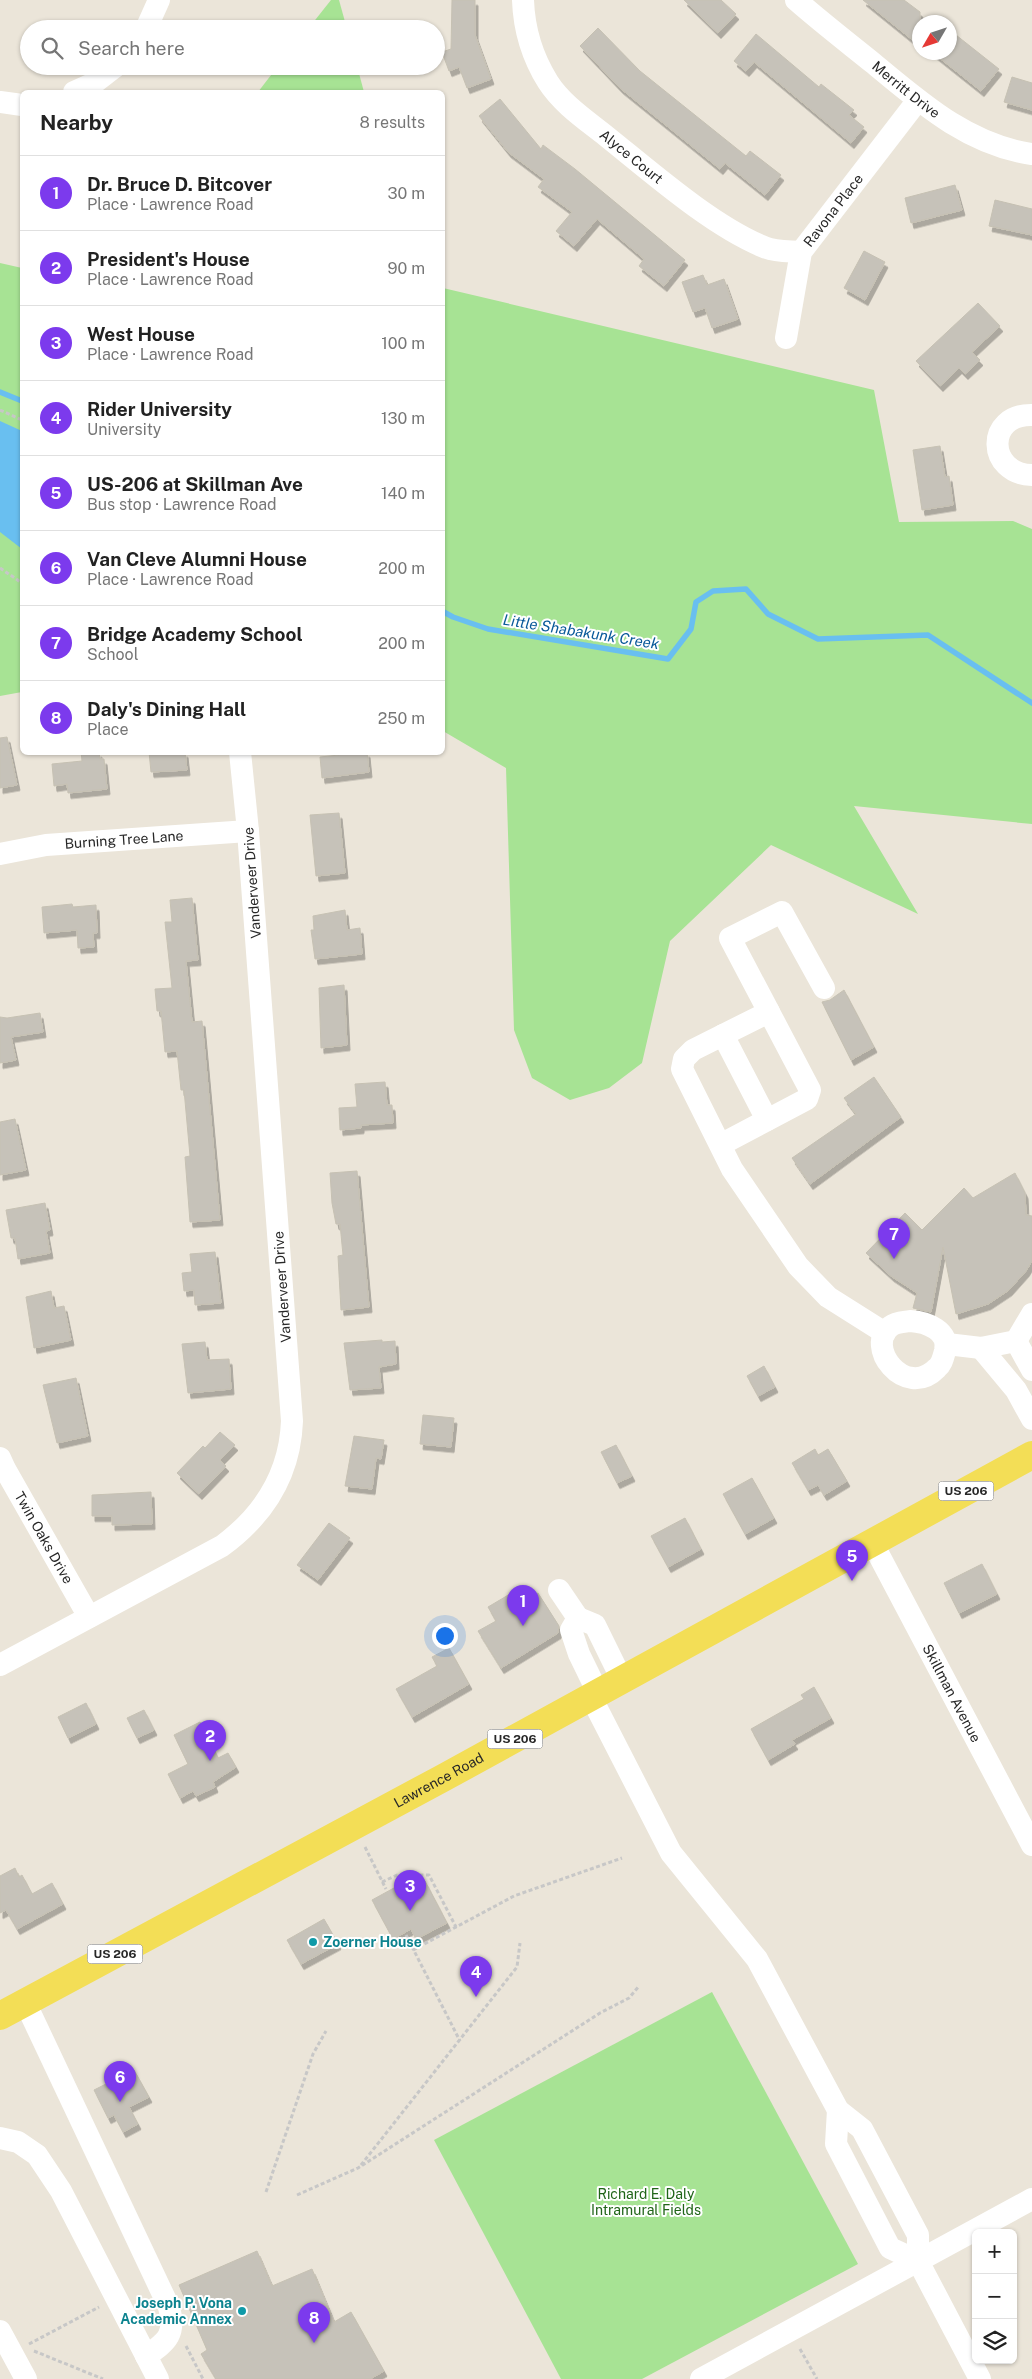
<!DOCTYPE html>
<meta charset="utf-8">
<style>
:root{--surface:#fff;--page:#f6f6f6;--text:#222;--muted:#767676;--line:#e0e0e0;--accent:#7c3aed}
body{margin:0;font-family:"Public Sans",sans-serif;background:var(--page);color:var(--text)}
.controls{position:absolute;right:15px;bottom:15px;display:grid;overflow:hidden;border-radius:8px;box-shadow:0 1px 4px #0004}
.controls button{width:45px;height:45px;display:grid;place-items:center;padding:0;border:0;border-bottom:1px solid var(--line);background:var(--surface);color:var(--text);font:25px sans-serif}
.compass{position:absolute;left:912px;top:15px;width:45px;height:45px;border-radius:50%;background:var(--surface);box-shadow:0 1px 4px #0004;rotate:231deg}
.you{position:absolute;left:444px;top:1635px;width:18px;height:18px;margin:-12px;border:4px solid #fff;border-radius:50%;background:#1a73e8;box-shadow:0 0 0 8px #1a73e833}
.badge{display:grid;place-items:center;width:32px;height:32px;border-radius:50%;background:var(--accent);color:#fff;font-size:16px;font-weight:700}
.pin{position:absolute;translate:-50% -41px;filter:drop-shadow(0 1px 2px #0008)}
.pin::after{content:'';position:absolute;top:26px;width:18px;height:15px;background:inherit;clip-path:polygon(0 0,100% 0,50% 100%)}
.list{margin:0;padding:0;list-style:none}
h2{display:flex;justify-content:space-between;align-items:center;height:65px;margin:0;padding:0 20px;font-size:21px}
h2 small{font-size:16px;font-weight:400;color:var(--muted)}
.list li{display:grid;grid-template-columns:32px 1fr auto;gap:15px;align-items:center;box-sizing:border-box;height:75px;padding:0 20px;border-top:1px solid var(--line)}
.list b{display:block;font-size:19px;white-space:nowrap}
.list p{margin:0;font-size:16px;white-space:nowrap;color:var(--muted)}
.list em{font-size:16px;font-style:normal;color:var(--muted)}
.icon{flex:none;width:28px;height:28px;fill:none;stroke:currentColor;stroke-width:2;stroke-linecap:round;stroke-linejoin:round}
.map{position:relative;flex:none;width:1032px;height:2379px;overflow:hidden}
.search{position:absolute;background:var(--surface);box-shadow:0 1px 4px #0004;left:20px;top:20px;width:425px;height:55px;display:flex;align-items:center;gap:12px;box-sizing:border-box;padding:0 18px;border-radius:28px;color:var(--muted);font-size:19px}
.panel{position:absolute;background:var(--surface);box-shadow:0 1px 4px #0004;left:20px;top:90px;width:425px;height:665px;border-radius:8px}
.map>svg:first-child{display:block}
.green{fill:#a7e394}
.water{fill:#69bff0}
.lines{fill:none;stroke-linecap:round;stroke-linejoin:round}
.stream{stroke:#69bff0;stroke-width:5.5}
.building{fill:#c6c2b9;stroke:#c6c1b3;filter:url(#shadow)}
.path{stroke:#c7c7c7;stroke-width:3;stroke-dasharray:4 2.5;stroke-linecap:butt}
.minor{stroke:#fff;stroke-width:22}
.major{stroke:#f3de56;stroke-width:28}
.culture-dot{fill:#0f9aa8;stroke:#fff;stroke-width:2}
.labels{text-anchor:middle;stroke-width:4;stroke-linejoin:round;paint-order:stroke}
.shield{fill:#fff;stroke:#686868;stroke-width:1}
.shield-label{font-size:12px;font-weight:bold;fill:#282828}
.street-label{font-size:14px;fill:#282828;stroke:#fff}
.culture-label{font-size:14px;font-weight:bold;fill:#0d838f;stroke:#fff;text-anchor:start}
.park-label{font-size:14px;fill:#206518;stroke:#fff}
.water-label{font-size:15px;font-style:italic;fill:#0a5a9a;stroke:#fff}
</style>
<div class="map">
<svg width="1032" height="2379" viewBox="0 0 1032 2379">
<defs>
<filter id="shadow"><feDropShadow dx="3" dy="5.5" stdDeviation="0" flood-color="#0004"/></filter>
</defs>
<rect width="100%" height="100%" fill="#ebe5d9"/>
<g class="green">
<path d="M331 0H339L347 29H308Z"/>
<path d="M278 66H357L364 92H258Z"/>
<path d="M0 263 22 268V692L0 696Z"/>
<path d="M443 288 874 390 899 522 1013 521 1032 529V824L854 806 918 914 771 845 670 941 642 1063 609 1088 570 1100 532 1078 514 1030 506 768 443 731Z"/>
<path d="M712 1992 858 2264 642 2379H561L434 2140Z"/>
</g>
<path class="water" d="M0 421 22 431V549L0 532Z"/>
<g class="lines">
<g class="stream">
<path d="M0 392 22 401"/>
<path d="M442 611 453 617 488 629 668 659 691 629 696 602 713 591 746 589 768 614 818 639 928 635 1032 703"/>
</g>
</g>
<g class="building">
<path d="M452 0H475V35L491 79 467 88 459 67 449 71 442 52 451 49Z"/>
<path d="M684 0H721L736 14 718 33Z"/>
<path d="M863 0H904L920 12V46Z"/>
<path d="M598 28 640 71 746 156 750 151 781 175 765 195 725 163 720 169 620 88 580 46Z"/>
<path d="M756 34 819 87 821 84 854 110 849 115 864 127 851 143 754 62 746 71 734 61Z"/>
<path d="M956 35 999 69 981 91 932 52H950V43Z"/>
<path d="M1012 77 1032 83V110L1004 102Z"/>
<path d="M500 99 541 149 543 145 575 169 685 260 664 286 639 266 644 259 597 219 574 246 556 231 572 212 538 187 544 179 508 152 479 116Z"/>
<path d="M955 185 962 210 911 223 905 198Z"/>
<path d="M995 200 1032 209V235L989 226Z"/>
<path d="M864 251 885 262 865 300 844 288Z"/>
<path d="M703 275 707 285 724 279 738 319 712 328 705 308 693 312 682 282Z"/>
<path d="M978 303 1000 326 972 352 980 360 965 374 959 368 940 386 916 361Z"/>
<path d="M940 446 945 477 949 476 953 505 922 510 913 450Z"/>
<path d="M7 737 17 785 0 788V738Z"/>
<path d="M81 752H99L100 759H104L107 789 68 793 67 784 54 786 52 764 82 761Z"/>
<path d="M149 752H185L187 770 151 772Z"/>
<path d="M339 752H367L369 772 322 778 320 757 339 755Z"/>
<path d="M339 813 345 873 316 876 310 815Z"/>
<path d="M192 898 198 960 186 961 192 1022 202 1021 220 1220 190 1222 185 1157 190 1156 184 1090H181L177 1051 165 1052 161 1011H157L155 989 172 988 165 922H172L170 900Z"/>
<path d="M72 904 73 907 96 905 97 933H93L94 947 78 948 77 930 44 933 42 907Z"/>
<path d="M345 910 347 930 360 928 362 954 315 959 311 930H314L313 916Z"/>
<path d="M344 985 347 1045 321 1048 319 988Z"/>
<path d="M844 990 874 1047 851 1060 822 1002 830 1000Z"/>
<path d="M40 1013 43 1032 11 1037 16 1060 0 1063V1017L7 1018Z"/>
<path d="M874 1077 901 1117 810 1184 792 1158 856 1114 844 1098Z"/>
<path d="M385 1082 387 1105H392L393 1123 361 1125V1128L340 1130 339 1108 357 1107 355 1084Z"/>
<path d="M15 1119 26 1170 0 1175V1122Z"/>
<path d="M357 1171 369 1307 341 1310 338 1256 343 1255 340 1224H336L332 1203 330 1173Z"/>
<path d="M1015 1173 1025 1193 1026 1215 1032 1216V1261L1026 1271 1009 1290 988 1304 956 1314 943 1247 931 1312 913 1308 917 1293 891 1276 866 1253 905 1213 922 1230 964 1188 973 1198Z"/>
<path d="M45 1203 50 1230 46 1231 50 1253 18 1259 15 1238H11L6 1210Z"/>
<path d="M215 1252 221 1303 195 1305 194 1290 184 1291 182 1273 192 1272 190 1254Z"/>
<path d="M51 1291 54 1308 64 1306 71 1340 34 1348 26 1297Z"/>
<path d="M382 1340V1342L395 1341 396 1364 379 1367 381 1388 350 1390 344 1343Z"/>
<path d="M205 1342 207 1360 229 1359 231 1389 188 1393 182 1344Z"/>
<path d="M764 1366 775 1387 758 1396 747 1376Z"/>
<path d="M76 1378 88 1436 57 1443 43 1385Z"/>
<path d="M423 1415 454 1418 451 1447 420 1444Z"/>
<path d="M220 1432 235 1445 220 1460 226 1466 199 1494 177 1473 203 1446 205 1448Z"/>
<path d="M354 1436 384 1440 381 1459 376 1458 372 1489 345 1486Z"/>
<path d="M616 1445 632 1476 617 1483 601 1452Z"/>
<path d="M815 1449 818 1455 828 1449 847 1481 824 1495 818 1485 808 1490 792 1463Z"/>
<path d="M752 1478 774 1518 745 1534 723 1494Z"/>
<path d="M151 1492 152 1524 112 1525V1516H92V1495Z"/>
<path d="M685 1518 701 1549 668 1567 651 1536Z"/>
<path d="M329 1523 350 1538 318 1580 297 1565Z"/>
<path d="M982 1564 997 1594 959 1613 944 1583Z"/>
<path d="M538 1593 559 1626 558 1633 501 1668 478 1631 496 1621 488 1607 510 1594 517 1606Z"/>
<path d="M449 1648 469 1684 412 1717 396 1689 437 1666 432 1657Z"/>
<path d="M814 1687 831 1718 792 1740 795 1744 768 1760 751 1729 804 1699 801 1695Z"/>
<path d="M86 1703 96 1724 68 1738 58 1717Z"/>
<path d="M144 1710 154 1730 137 1738 127 1718Z"/>
<path d="M200 1722 218 1758 228 1753 236 1767 213 1782 215 1787 196 1796 193 1791 180 1798 168 1774 188 1764 174 1735Z"/>
<path d="M15 1868 19 1877 22 1875 32 1894 52 1883 63 1904 17 1929 6 1910 0 1913V1876Z"/>
<path d="M425 1881 447 1923 416 1939 411 1929 393 1939 372 1900 403 1883 407 1890Z"/>
<path d="M324 1919 338 1944 301 1964 287 1940Z"/>
<path d="M134 2070 149 2097 129 2107 138 2124 123 2132 114 2115 108 2118 94 2090Z"/>
<path d="M257 2251 272 2286 312 2269 334 2322 351 2312 384 2371 370 2379H216L201 2354 207 2350 179 2285Z"/>
</g>
<g class="lines">
<g class="path">
<path d="M0 410 22 420"/>
<path d="M0 568 22 583"/>
<path d="M365 1847 386 1889"/>
<path d="M382 1882 397 1875H429L456 1927"/>
<path d="M406 1935 460 2041"/>
<path d="M413 1950 514 1896 622 1858"/>
<path d="M361 2165 517 1967 520 1943"/>
<path d="M266 2192 313 2054 326 2031"/>
<path d="M297 2195 358 2168 600 2013 629 1998 639 1986"/>
<path d="M29 2344 99 2307"/>
<path d="M186 2346 203 2379"/>
<path d="M800 2349 817 2379"/>
<path d="M34 2351 103 2379"/>
</g>
<g class="minor">
<path id="s1" d="M523 0C524 29 533 58 548 82 562 104 586 120 606 136 651 172 712 226 764 247 775 252 789 251 801 252"/>
<path id="s2" d="M796 0C821 22 847 42 873 63 920 102 968 145 1032 154"/>
<path d="M146 29 159 0"/>
<path d="M74 92 94 83 116 66"/>
<path d="M0 102 22 105"/>
<path id="s3" d="M786 338 801 252 918 100"/>
<path d="M1032 415C985 414 987 474 1032 475"/>
<path id="s4" d="M0 854 46 845 248 831"/>
<path d="M769 1012 730 938 782 912 824 988"/>
<path d="M723 1035 767 1120"/>
<path d="M720 1145 807 1099 810 1090 769 1012 693 1050 684 1059 682 1069 732 1169 798 1266 828 1297 885 1333"/>
<path d="M910 1321C927 1322 950 1331 945 1351 943 1358 942 1364 937 1368 905 1401 863 1345 891 1326 896 1322 904 1322 910 1321Z"/>
<path d="M1016 1341 1032 1370"/>
<path d="M947 1344 981 1348 1016 1341 1032 1314"/>
<path d="M981 1348 1016 1390 1032 1419"/>
<path id="s5" d="M0 1458 5 1469 89 1617"/>
<path id="s6" d="M872 1542 1032 1845"/>
<path d="M559 1590 578 1618"/>
<path d="M0 1665 222 1546C264 1515 290 1474 292 1421L248 831 240 752"/>
<path d="M598 1693 579 1654 571 1630 578 1618 595 1625 622 1680"/>
<path d="M591 1697 671 1853 757 1959 838 2110 862 2129 918 2235V2261L980 2379"/>
<path d="M25 2002 169 2307C176 2334 168 2341 146 2356"/>
<path d="M838 2110 836 2144 890 2248 918 2261"/>
<path d="M0 2138 18 2142 37 2155 61 2191 158 2379"/>
<path d="M0 2331 26 2379"/>
<path d="M701 2379 1032 2199"/>
</g>
<path class="major" id="s7" d="M0 2016 443 1778 1032 1455"/>
</g>
<g class="culture-dot">
<circle cx="313" cy="1942" r="5"/>
<circle cx="242" cy="2311" r="5"/>
</g>
<g class="labels">
<g class="shield">
<rect x="938.5" y="1481.5" width="55" height="19" rx="4"/>
<rect x="487.5" y="1729.5" width="55" height="19" rx="4"/>
<rect x="87.5" y="1944.5" width="55" height="19" rx="4"/>
</g>
<g class="shield-label">
<text x="966" y="1495">US 206</text>
<text x="515" y="1743">US 206</text>
<text x="115" y="1958">US 206</text>
</g>
<g class="street-label">
<text dy="5" stroke="none"><textPath href="#s2" startOffset="142">Merritt Drive</textPath></text>
<text dy="5" stroke="none"><textPath href="#s1" startOffset="199">Alyce Court</textPath></text>
<text dy="5" stroke="none"><textPath href="#s3" startOffset="140">Ravona Place</textPath></text>
<text dy="5" stroke="none"><textPath href="#s4" startOffset="125">Burning Tree Lane</textPath></text>
<text transform="translate(252 883) rotate(-94)" y="5">Vanderveer Drive</text>
<text transform="translate(282 1287) rotate(-94)" y="5">Vanderveer Drive</text>
<text dy="5" stroke="none"><textPath href="#s5" startOffset="91">Twin Oaks Drive</textPath></text>
<text dy="5" stroke="none"><textPath href="#s6" startOffset="171">Skillman Avenue</textPath></text>
<text dy="5" stroke="none"><textPath href="#s7" startOffset="498">Lawrence Road</textPath></text>
</g>
<g class="culture-label">
<text x="323" y="1947">Zoerner House</text>
<text x="232" y="2308" text-anchor="end">Joseph P. Vona<tspan x="232" dy="16">Academic Annex</tspan></text>
</g>
<g class="park-label">
<text x="646" y="2199">Richard E. Daly<tspan x="646" dy="16">Intramural Fields</tspan></text>
</g>
<g class="water-label">
<text transform="translate(581 632) rotate(9)" y="5">Little Shabakunk Creek</text>
</g>
</g>
</svg>
<div class="controls">
<button>+</button>
<button>−</button>
<button><svg class="icon" aria-label="layers" viewBox="0 0 24 24"><path d="M12 4l9 5-9 5-9-5zM3 14l9 5 9-5"/></svg></button>
</div>
<svg class="compass" viewBox="-18 -18 36 36"><path d="M0-13l5 13h-10z" fill="#e53935"/><path d="M0 13l5-13h-10z" fill="#767676"/></svg>
<div class="you"></div>
<div class="pin badge" style="left:523px;top:1626px">1</div>
<div class="pin badge" style="left:210px;top:1761px">2</div>
<div class="pin badge" style="left:410px;top:1911px">3</div>
<div class="pin badge" style="left:476px;top:1997px">4</div>
<div class="pin badge" style="left:852px;top:1581px">5</div>
<div class="pin badge" style="left:120px;top:2102px">6</div>
<div class="pin badge" style="left:894px;top:1259px">7</div>
<div class="pin badge" style="left:314px;top:2343px">8</div>
<div class="search"><svg class="icon" aria-label="search" viewBox="0 0 24 24"><circle cx="10" cy="10" r="6"/><path d="M15 15l6 6"/></svg>Search here</div>
<section class="panel">
<h2>Nearby<small>8 results</small></h2>
<ul class="list">
<li><span class="badge">1</span><div><b>Dr. Bruce D. Bitcover</b><p>Place · Lawrence Road</p></div><em>30 m</em></li>
<li><span class="badge">2</span><div><b>President's House</b><p>Place · Lawrence Road</p></div><em>90 m</em></li>
<li><span class="badge">3</span><div><b>West House</b><p>Place · Lawrence Road</p></div><em>100 m</em></li>
<li><span class="badge">4</span><div><b>Rider University</b><p>University</p></div><em>130 m</em></li>
<li><span class="badge">5</span><div><b>US-206 at Skillman Ave</b><p>Bus stop · Lawrence Road</p></div><em>140 m</em></li>
<li><span class="badge">6</span><div><b>Van Cleve Alumni House</b><p>Place · Lawrence Road</p></div><em>200 m</em></li>
<li><span class="badge">7</span><div><b>Bridge Academy School</b><p>School</p></div><em>200 m</em></li>
<li><span class="badge">8</span><div><b>Daly's Dining Hall</b><p>Place</p></div><em>250 m</em></li>
</ul>
</section>
</div>
